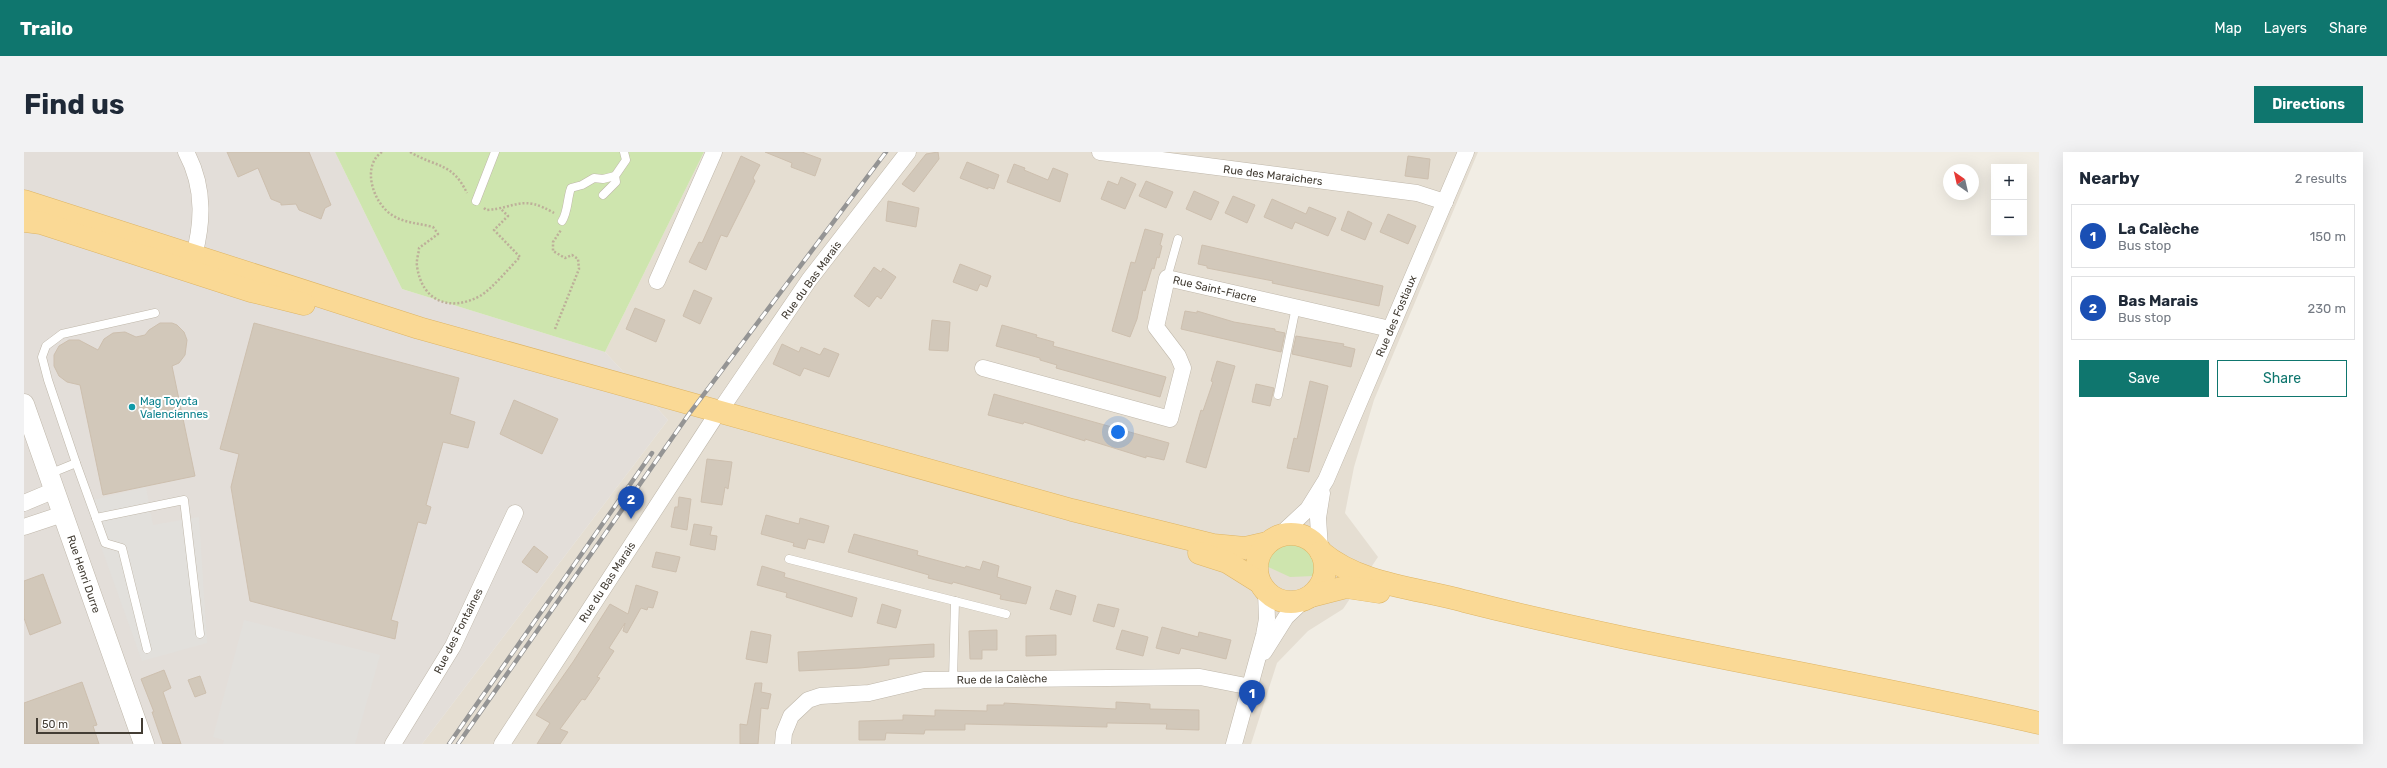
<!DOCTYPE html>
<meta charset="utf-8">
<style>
:root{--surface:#fff;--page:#f2f2f3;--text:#1f2937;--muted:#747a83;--line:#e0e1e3;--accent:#0f766e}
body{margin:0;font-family:Rubik,sans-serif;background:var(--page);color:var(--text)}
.controls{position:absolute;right:12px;top:12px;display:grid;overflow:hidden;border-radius:0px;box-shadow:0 4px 16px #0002}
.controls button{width:36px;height:36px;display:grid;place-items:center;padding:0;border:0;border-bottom:1px solid var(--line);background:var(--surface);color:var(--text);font:20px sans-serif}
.compass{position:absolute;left:1919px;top:12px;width:36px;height:36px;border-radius:50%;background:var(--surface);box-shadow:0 4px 16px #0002;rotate:326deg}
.scale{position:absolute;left:12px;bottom:10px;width:107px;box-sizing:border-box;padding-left:4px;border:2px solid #433d34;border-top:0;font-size:11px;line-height:14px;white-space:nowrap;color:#433d34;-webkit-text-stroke:3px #fff;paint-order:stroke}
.you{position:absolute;left:1094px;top:280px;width:14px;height:14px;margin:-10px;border:3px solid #fff;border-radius:50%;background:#1a73e8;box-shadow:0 0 0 6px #1a73e833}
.badge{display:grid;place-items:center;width:26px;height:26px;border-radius:50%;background:var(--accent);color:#fff;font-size:13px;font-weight:700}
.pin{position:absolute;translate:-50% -33px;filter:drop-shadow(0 1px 2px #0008)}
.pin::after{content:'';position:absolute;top:21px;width:14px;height:12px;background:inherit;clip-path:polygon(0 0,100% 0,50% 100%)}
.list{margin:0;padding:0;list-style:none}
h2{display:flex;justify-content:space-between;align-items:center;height:52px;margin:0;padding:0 16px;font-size:17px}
h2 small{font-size:13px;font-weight:400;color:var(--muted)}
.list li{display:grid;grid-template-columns:26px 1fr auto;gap:12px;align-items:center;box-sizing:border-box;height:64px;margin:0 8px 8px;padding:0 8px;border:1px solid var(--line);border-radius:0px}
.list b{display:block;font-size:15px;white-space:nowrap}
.list p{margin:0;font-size:13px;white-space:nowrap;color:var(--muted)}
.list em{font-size:13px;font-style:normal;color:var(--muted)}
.actions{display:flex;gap:8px;padding:12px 16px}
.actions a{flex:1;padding:9px 0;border:1px solid var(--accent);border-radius:0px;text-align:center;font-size:14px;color:var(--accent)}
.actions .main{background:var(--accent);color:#fff}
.map{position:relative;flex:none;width:2015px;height:592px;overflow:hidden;border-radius:0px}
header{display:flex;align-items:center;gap:24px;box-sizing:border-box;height:56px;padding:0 20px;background:var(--accent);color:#fff}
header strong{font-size:19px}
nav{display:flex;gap:22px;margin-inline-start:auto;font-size:14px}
.intro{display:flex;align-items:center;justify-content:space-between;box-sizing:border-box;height:96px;padding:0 24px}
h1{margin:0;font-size:28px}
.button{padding:10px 18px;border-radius:0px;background:var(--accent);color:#fff;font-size:14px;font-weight:700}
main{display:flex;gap:24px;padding:0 24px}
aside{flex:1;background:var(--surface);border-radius:0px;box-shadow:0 4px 16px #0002}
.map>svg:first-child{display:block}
.residential{fill:#e5ded2}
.industrial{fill:#e3ded9}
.green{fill:#cee5ae}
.parking{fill:#e2e0dc}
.building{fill:#d2c8ba;stroke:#cdbfae}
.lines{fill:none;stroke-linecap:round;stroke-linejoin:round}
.service-casing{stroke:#bfb7aa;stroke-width:9}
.minor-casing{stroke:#bfb7aa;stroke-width:17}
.tertiary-casing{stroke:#bfb7aa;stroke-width:21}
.primary-casing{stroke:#deb565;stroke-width:23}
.path{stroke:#bdaf99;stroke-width:2.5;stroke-dasharray:2 2;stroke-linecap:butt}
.service{stroke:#fff;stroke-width:8}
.minor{stroke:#fff;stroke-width:16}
.tertiary{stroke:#fff;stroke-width:20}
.primary{stroke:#fad995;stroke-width:22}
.rail-casing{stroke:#949494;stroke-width:4.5}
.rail{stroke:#fff;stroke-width:3;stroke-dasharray:9;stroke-linecap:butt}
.culture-dot{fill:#0f9aa8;stroke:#fff;stroke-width:1.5}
.labels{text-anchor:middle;stroke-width:4;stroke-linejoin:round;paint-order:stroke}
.street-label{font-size:11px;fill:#433d34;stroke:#fff}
.culture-label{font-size:11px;fill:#0d838f;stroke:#fff;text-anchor:start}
</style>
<header>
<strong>Trailo</strong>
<nav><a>Map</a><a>Layers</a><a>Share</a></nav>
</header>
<div class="intro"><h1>Find us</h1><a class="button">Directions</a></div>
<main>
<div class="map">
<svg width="2015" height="592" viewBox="0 0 2015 592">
<rect width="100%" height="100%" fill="#f1ede4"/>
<path class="residential" d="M680 0H1454L1350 248 1330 315 1321 361 1354 405 1319 457 1284 479 1253 511 1227 592H398L644 268 581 200Z"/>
<path class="industrial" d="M0 0H311L378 137 581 200 644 268 398 592H0Z"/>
<g class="green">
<path d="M311 0H680L581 200 378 137Z"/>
<path d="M1267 392C1284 394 1294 407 1290 424L1266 425 1242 414C1244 401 1254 393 1267 392Z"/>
</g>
<g class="parking">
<path d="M122 335 129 373 175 365 183 491 118 509 61 350Z"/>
<path d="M220 468 356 503 331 592H199L200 588 189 585Z"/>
</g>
<g class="building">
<path d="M203 0H285L307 53 301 56 297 67 275 58 272 52 257 53V51L247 47 234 16 214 25Z"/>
<path d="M741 0H778L797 7 791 24 767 15 768 11Z"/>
<path d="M914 0 915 7 890 40 878 32 902 2Z"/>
<path d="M717 4 736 13 729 26 731 29 703 85 697 83 682 118 665 110 675 90 678 91Z"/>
<path d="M1384 4 1406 7 1404 27 1381 24Z"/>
<path d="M943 10 975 23 970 37 964 35V37L936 26Z"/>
<path d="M990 12 1001 16 1000 18 1024 28 1029 16 1044 22 1036 50 983 30Z"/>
<path d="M1097 25 1112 32 1101 57 1077 47 1084 29 1094 33Z"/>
<path d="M1122 29 1149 40 1142 56 1115 44Z"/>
<path d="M1170 39 1195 50 1187 68 1162 57Z"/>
<path d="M1209 44 1231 53 1223 71 1201 61Z"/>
<path d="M1248 47 1282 62 1285 55 1312 66 1304 84 1271 70 1268 77 1240 65Z"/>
<path d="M864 49 895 56 892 75 862 69Z"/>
<path d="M1324 59 1348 71 1341 88 1317 78Z"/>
<path d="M1364 62 1392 74 1384 92 1356 80Z"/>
<path d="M1121 77 1139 82 1136 93 1138 94 1135 106 1133 105 1130 117 1128 116 1121 139 1119 138 1113 167 1106 185 1088 179 1107 110 1111 111Z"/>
<path d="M1178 93 1359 134 1355 154 1248 131 1249 129 1183 116V114L1174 112Z"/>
<path d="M936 112 967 124 963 135 956 132 953 139 929 130Z"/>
<path d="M850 115 857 120 859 116 872 125 857 147 853 144 845 155 830 144Z"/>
<path d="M670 138 688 146 676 172 659 164Z"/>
<path d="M611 156 641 168 632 190 602 177Z"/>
<path d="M1161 159 1173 161V159L1210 170 1251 177V179L1261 181 1257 200 1157 177Z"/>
<path d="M908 168 926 170 924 199 905 198Z"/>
<path d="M136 171H148L153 173 160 180 163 188 161 203 155 211 148 214 171 324 79 343 56 233 43 230 35 224 30 214V203L35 194 45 188H55L74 198 80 187 89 181 101 180 112 185 121 183 125 178Z"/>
<path d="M230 171 435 226 426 262 451 270 444 296 419 290 402 353 407 355 402 372 394 370 367 468 374 470 371 487 226 449 207 335 215 302 196 297Z"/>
<path d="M978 173 1013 183 1012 185 1030 190 1029 194 1142 225 1136 245 1032 216 1033 213 1016 208V206L972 194Z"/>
<path d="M1272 184 1320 192 1319 194 1331 197 1327 215 1268 202Z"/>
<path d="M758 192 775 200 777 195 796 203 800 196 815 202 805 225 780 216 776 224 749 212Z"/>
<path d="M1193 209 1211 214 1182 316 1162 310 1177 258 1179 259 1189 230 1187 229Z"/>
<path d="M1286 229 1304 234 1285 320 1263 316 1270 286 1273 287Z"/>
<path d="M1232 232 1250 236 1246 254 1228 250Z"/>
<path d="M970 242 1145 291 1140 308 1122 304V306L1061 287V289L1000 270 999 272 964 263Z"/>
<path d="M490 248 534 267 518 302 476 282Z"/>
<path d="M683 307 708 310 704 337 701 335 698 353 677 350Z"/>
<path d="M655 345 667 347 663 378 647 375 651 355H654Z"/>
<path d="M742 363 775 372 776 366 805 374 800 391 784 387 781 397 769 394 770 391 737 382Z"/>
<path d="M670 372 688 375 686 383 693 384 691 398 666 393Z"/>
<path d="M830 382 894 399 893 403 941 416 942 414 956 418 959 409 975 414 973 425 1007 435 1002 452 976 447 977 443 929 430 928 432 904 426 905 423 824 400Z"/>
<path d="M510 394 524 405 513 421 498 410Z"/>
<path d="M632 400 656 405 652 420 628 415Z"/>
<path d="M738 414 761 421 760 425 833 446 828 465 762 445 763 441 733 433Z"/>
<path d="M19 422 37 471 6 483 0 466V429Z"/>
<path d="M612 433 634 440 629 456 624 455 623 458 617 456 603 481 599 479 601 471 585 496 590 499 573 525 576 526 561 548 558 547 536 577 544 580 536 592H513L526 571 512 563 518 554 549 510 586 452 604 462Z"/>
<path d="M1032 438 1052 444 1047 463 1026 457Z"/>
<path d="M858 452 877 458 872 476 853 471Z"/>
<path d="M1074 452 1095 457 1090 475 1069 469Z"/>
<path d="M1138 475 1174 485 1175 480 1207 488 1202 507 1157 496 1155 502 1132 496Z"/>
<path d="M973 478V498H958V507H946L945 479Z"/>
<path d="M1098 478 1124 485 1119 504 1092 497Z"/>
<path d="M727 479 747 483 743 511 722 507Z"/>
<path d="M1032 483V503L1002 504V484Z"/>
<path d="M910 492V505L865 507V513L836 516 775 519 774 500Z"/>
<path d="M140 518 147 536 139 540 157 592H139L128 560H130L117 527Z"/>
<path d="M176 524 182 541 171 545 164 528Z"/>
<path d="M58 530 73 573 69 574 75 592H0V551Z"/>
<path d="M731 531H738L737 540 747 542 744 557 737 556 734 592H716V572L723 573Z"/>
<path d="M1092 550 1126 552V557L1175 558V578L1142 577 1143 572 1083 571V575L941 572V578H901L900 582 862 581 861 588H835V569L879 568V563L911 564V558L963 559V553H980V551L1092 557Z"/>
</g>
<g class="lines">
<defs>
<g id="service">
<path d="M579 43 592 30 591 24 602 8 600 0"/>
<path d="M452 49 471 0"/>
<path d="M538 69C544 60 543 47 547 36L558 33 570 26 579 27 591 24"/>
<path d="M1143 126 1154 87"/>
<path d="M1254 243 1272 155"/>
<path d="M52 311 81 391 98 396 123 497"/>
<path d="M25 322 52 311 24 228 18 205 22 194 38 182 131 161"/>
<path d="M72 366 160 348 176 482"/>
<path d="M765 407 982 462"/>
<path d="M929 528 931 449"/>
</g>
<g id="minor">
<path d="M162 0C182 37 179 75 167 114"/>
<path d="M1076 0 1393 41 1421 50"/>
<path d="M633 129 690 0"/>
<path d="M959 216 1146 267 1159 216 1154 204 1132 175 1143 126 1366 177"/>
<path d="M695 260 785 128 884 0"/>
<path d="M0 351 31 338"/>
<path d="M0 375 39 362"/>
<path d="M1255 384 1284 357 1302 328 1442 0"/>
<path d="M1296 397 1294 366 1298 341"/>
<path d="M1240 500 1262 465 1281 447"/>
<path d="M369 592 429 494 491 361"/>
<path d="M478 592 689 268"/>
<path d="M759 592 760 581 767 564 784 548 796 544 845 541 900 528 1176 525 1227 535"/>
<path d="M1210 592 1240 483 1243 467 1242 440"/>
</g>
<path id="tertiary" d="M0 252 120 592"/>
<g id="primary">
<path d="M0 49 395 176 1048 358 1189 393 1221 396 1243 391"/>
<path d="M0 69 17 71 227 139 280 152"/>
<circle cx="1267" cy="416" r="34"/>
<path d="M1297 400C1336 433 1393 436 1440 449 1630 497 1824 527 2015 571"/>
<path d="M1175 401 1203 410 1235 430"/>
<path d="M1287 444 1322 435 1355 440"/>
</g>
</defs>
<use href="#service" class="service-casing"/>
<use href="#minor" class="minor-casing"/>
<use href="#tertiary" class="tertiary-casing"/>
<use href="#primary" class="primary-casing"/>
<g class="path">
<path d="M358 0C337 14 349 51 368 63 380 71 394 71 409 75L414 82 395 96C395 101 392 108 393 114 398 150 426 160 456 144 469 136 485 116 496 105L470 78 484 64 477 57"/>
<path d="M386 0C413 16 428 10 443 41"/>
<path d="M460 56 462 58C493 56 498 42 530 61"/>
<path d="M531 177 555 117 554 107 548 103 541 106 529 99V90L537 78"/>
</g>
<use href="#service" class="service"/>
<use href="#minor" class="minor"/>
<use href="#tertiary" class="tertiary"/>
<use href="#primary" class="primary"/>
<defs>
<g id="rail">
<path d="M425 592 628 301"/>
<path d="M434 592 665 262 862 0"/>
</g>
</defs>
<use href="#rail" class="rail-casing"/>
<use href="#rail" class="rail"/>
</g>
<circle class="culture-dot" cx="108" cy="255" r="4"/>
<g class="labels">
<g class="street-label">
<text transform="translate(1249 23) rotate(7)" y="4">Rue des Maraichers</text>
<text transform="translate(787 128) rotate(-54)" y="4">Rue du Bas Marais</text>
<text transform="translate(1191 137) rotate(13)" y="4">Rue Saint-Fiacre</text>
<text transform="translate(1372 164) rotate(-67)" y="4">Rue des Fostiaux</text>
<text transform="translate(60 422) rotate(71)" y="4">Rue Henri Durre</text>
<text transform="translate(583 430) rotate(-57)" y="4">Rue du Bas Marais</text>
<text transform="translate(434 479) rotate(-63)" y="4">Rue des Fontaines</text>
<text transform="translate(978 527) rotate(-1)" y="4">Rue de la Calèche</text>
</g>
<g class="culture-label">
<text x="116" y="253">Mag Toyota<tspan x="116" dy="13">Valenciennes</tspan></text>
</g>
</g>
</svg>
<div class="controls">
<button>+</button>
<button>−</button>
</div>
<svg class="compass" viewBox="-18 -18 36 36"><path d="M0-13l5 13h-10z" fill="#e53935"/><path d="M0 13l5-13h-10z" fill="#747a83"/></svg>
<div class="scale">50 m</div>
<div class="you"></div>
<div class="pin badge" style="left:1228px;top:561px;background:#1a4fb4">1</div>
<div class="pin badge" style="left:607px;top:367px;background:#1a4fb4">2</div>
</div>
<aside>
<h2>Nearby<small>2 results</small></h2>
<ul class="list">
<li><span class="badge" style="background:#1a4fb4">1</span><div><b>La Calèche</b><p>Bus stop</p></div><em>150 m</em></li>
<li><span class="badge" style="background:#1a4fb4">2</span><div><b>Bas Marais</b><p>Bus stop</p></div><em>230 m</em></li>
</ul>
<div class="actions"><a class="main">Save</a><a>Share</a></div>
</aside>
</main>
